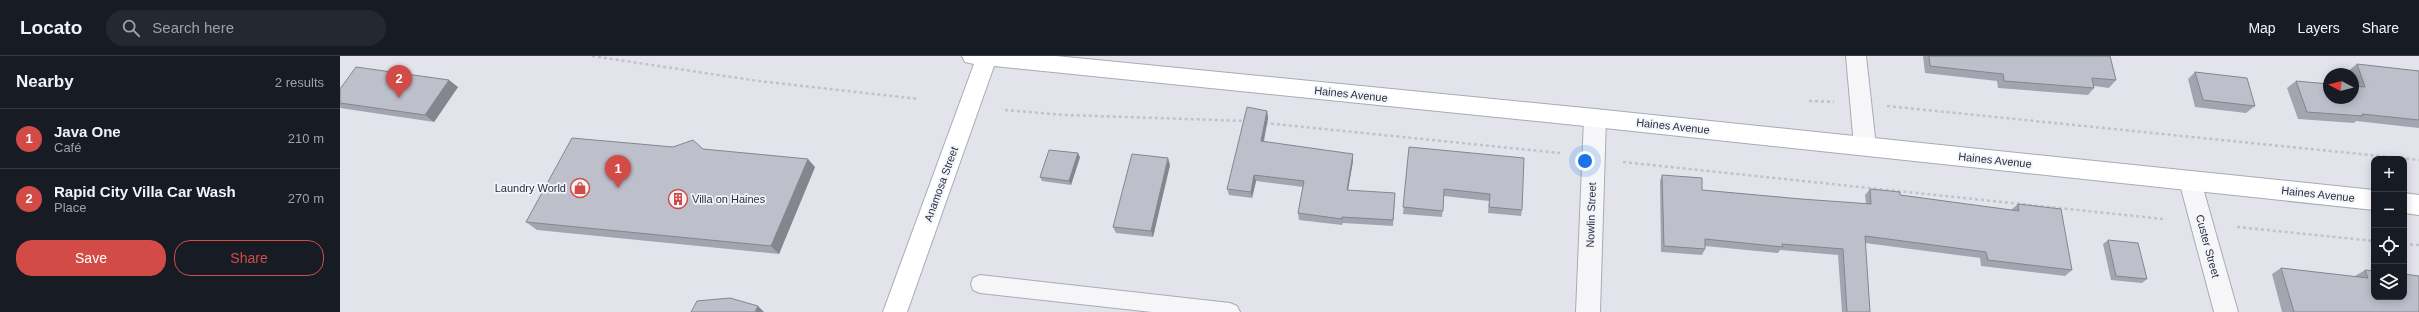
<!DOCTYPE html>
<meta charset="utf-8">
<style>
:root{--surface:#171b24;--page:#242831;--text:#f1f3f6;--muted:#9ea1a6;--line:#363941;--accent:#d24b46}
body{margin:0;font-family:Arial,sans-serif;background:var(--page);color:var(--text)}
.controls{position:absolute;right:12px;bottom:12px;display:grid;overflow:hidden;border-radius:8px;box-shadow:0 2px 10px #0003}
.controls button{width:36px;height:36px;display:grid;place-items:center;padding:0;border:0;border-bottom:1px solid var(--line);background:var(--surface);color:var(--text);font:20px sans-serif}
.compass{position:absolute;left:1983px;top:12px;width:36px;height:36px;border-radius:50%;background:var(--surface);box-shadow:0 2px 10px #0003;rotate:277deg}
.you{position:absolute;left:1245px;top:105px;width:14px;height:14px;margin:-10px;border:3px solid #fff;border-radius:50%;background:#1a73e8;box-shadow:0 0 0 6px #1a73e833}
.badge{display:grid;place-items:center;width:26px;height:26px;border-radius:50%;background:var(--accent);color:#fff;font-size:13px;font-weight:700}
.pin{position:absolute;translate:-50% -33px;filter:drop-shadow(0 1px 2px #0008)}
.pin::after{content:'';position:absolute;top:21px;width:14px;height:12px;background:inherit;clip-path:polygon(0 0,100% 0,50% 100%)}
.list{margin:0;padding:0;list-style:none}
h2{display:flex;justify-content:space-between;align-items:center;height:52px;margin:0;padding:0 16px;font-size:17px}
h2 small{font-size:13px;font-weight:400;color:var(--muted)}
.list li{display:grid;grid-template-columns:26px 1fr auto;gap:12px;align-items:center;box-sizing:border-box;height:60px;padding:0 16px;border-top:1px solid var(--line)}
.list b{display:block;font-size:15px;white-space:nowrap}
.list p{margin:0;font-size:13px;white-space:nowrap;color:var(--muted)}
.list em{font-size:13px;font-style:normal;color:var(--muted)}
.actions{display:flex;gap:8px;padding:12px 16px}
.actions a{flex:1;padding:9px 0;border:1px solid var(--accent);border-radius:16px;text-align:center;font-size:14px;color:var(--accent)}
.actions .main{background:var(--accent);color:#fff}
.icon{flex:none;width:22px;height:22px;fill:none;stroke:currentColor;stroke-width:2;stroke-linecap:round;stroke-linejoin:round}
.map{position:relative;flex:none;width:2079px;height:256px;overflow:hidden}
header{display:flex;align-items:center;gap:24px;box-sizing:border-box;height:56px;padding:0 20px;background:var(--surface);border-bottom:1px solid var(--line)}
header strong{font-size:19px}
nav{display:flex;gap:22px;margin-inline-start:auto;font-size:14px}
.search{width:280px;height:36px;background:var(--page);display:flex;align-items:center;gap:10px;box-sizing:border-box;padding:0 14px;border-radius:22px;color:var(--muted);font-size:15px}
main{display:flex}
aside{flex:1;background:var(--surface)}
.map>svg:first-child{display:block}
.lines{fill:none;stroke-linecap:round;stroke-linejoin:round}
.lane-casing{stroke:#a8aab6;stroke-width:2}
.street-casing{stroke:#a8aab6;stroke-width:2}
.secondary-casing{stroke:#a8aab6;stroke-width:2}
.path{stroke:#c1c2ca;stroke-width:2.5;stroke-dasharray:3 3;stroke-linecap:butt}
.lane{fill:#f6f6f9;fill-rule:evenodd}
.street{fill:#f6f6f9;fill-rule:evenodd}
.secondary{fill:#fff;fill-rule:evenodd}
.wall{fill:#a3a4af}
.shaded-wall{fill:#84868e}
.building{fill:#bdbfcb;stroke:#84868e}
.labels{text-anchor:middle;stroke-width:3.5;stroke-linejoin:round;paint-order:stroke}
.street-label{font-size:11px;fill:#2a2f44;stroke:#f3f4f8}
.poi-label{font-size:11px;fill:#2a2f44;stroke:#f3f4f8;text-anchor:end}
</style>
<header>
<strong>Locato</strong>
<div class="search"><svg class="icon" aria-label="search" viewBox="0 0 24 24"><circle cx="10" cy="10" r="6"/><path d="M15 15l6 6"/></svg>Search here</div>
<nav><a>Map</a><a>Layers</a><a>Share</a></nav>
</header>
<main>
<aside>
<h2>Nearby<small>2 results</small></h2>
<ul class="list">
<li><span class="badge">1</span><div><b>Java One</b><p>Café</p></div><em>210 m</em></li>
<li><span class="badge">2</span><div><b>Rapid City Villa Car Wash</b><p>Place</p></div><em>270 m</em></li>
</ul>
<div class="actions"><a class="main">Save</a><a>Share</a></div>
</aside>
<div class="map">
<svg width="2079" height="256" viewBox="0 0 2079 256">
<rect width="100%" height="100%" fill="#e3e4eb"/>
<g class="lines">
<defs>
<path id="lane" d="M640 219 890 247 897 250 900 256H812L640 237 633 234 631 228 633 222Z"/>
<g id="street">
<path d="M1506 0H1526L1536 90 1533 96 1525 99 1517 96 1514 90Z"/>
<path d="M1255 53 1263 56 1266 62 1260 256H1236L1244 62 1247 56Z"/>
<path d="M1850 116 1858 118 1861 125 1898 256H1874L1839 125 1842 118Z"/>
</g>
<g id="secondary">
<path d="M622 0H716L1255 53 2034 134V154L1255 71 654 10 567 256H543L634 8 625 6Z"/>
<path d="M2064 137 2079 139V159L2064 157Z"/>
</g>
</defs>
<use href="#lane" class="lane-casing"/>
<use href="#street" class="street-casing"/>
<use href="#secondary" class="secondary-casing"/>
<g class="path">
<path d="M252 0 418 25 579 43"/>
<path d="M1469 45 1494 46"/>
<path d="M1547 50 2079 104"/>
<path d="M665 54 726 59 906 65"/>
<path d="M925 67 1220 97"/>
<path d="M1283 106 1823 163"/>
<path d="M1897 171 2034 185"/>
<path d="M2064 188 2079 189"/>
</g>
<use href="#lane" class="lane"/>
<use href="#street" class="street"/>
<use href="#secondary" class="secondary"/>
</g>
<g class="wall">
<path d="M1583 0H1770L1776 24 1769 32 1754 30V32L1748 39 1658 32 1657 25 1585 17Z"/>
<path d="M2017 8 2079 15V72L2016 65 2014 67 1958 63 1947 32 1956 25 2013 42V18H2009L2008 15Z"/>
<path d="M1855 16 1915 50 1906 57 1855 51 1848 23Z"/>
<path d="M118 31 94 66 0 52V33Z"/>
<path d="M927 55 928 62 924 86 1013 98V105L1008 134 1055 143 1053 170 1003 167 1002 169 959 164 958 157 963 131 916 125 912 142 889 139 887 133Z"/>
<path d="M1069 91 1182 154 1181 160 1148 157 1149 145 1104 140 1102 161 1063 158Z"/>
<path d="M363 93 475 111 439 198 197 174 186 166Z"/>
<path d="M740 101 731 129 702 125 700 121Z"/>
<path d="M830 109 813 181 776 177 773 171Z"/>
<path d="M1322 119 1362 134 1461 143 1526 148 1525 139 1530 133 1560 139 1671 154 1678 148 1732 214 1725 220 1641 210 1640 202 1525 187 1530 256H1502L1498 199 1440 194 1438 197 1365 190V193L1362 199 1321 196 1320 125Z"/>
<path d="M1768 184 1807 223 1802 227 1771 224 1763 188Z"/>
<path d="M1941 212 2015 221V220L2025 214 2079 256H1942L1932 218Z"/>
</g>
<g class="shaded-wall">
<path d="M109 24 118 31 94 66 85 59Z"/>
<path d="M927 55 928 62 922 92 921 85Z"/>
<path d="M738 97 740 101 731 129 729 125Z"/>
<path d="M1013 98V105L1007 140V134Z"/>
<path d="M828 102 830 109 813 181 811 175Z"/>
<path d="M468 103 475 111 439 198 431 190Z"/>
<path d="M914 119 916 125 912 142 911 136Z"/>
<path d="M418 250 424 256H415Z"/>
</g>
<g class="building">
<path d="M1589 0H1770L1776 24 1752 22 1754 32 1664 25 1663 18 1590 10Z"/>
<path d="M2017 8 2079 15V64L2022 58 2023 60 1967 56 1956 25 1989 28V42H2013V30L2025 31Z"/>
<path d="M16 11 109 24 85 59 0 47V33Z"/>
<path d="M1855 16 1907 22 1915 50 1863 44Z"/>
<path d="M907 51 927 55 921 85 1013 98 1007 134 1055 137 1053 164 1002 161V163L958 157 964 125 914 119 911 136 887 133Z"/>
<path d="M232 82 333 91 353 84 363 93 468 103 431 190 186 166Z"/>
<path d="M1069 91 1184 102 1182 154 1149 151 1150 138 1104 133 1103 155 1063 151Z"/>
<path d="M709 94 738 97 729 125 700 121Z"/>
<path d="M792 98 828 102 811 175 773 171Z"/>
<path d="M1322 119 1362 122V134L1461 143 1531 148 1530 133 1560 136V139L1679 155 1678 148 1721 153 1732 214 1648 204 1646 196 1525 180 1530 256H1507L1503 193 1442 188 1443 191 1365 183V193L1324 190Z"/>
<path d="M1768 184 1798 187 1807 223 1776 220Z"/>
<path d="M1941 212 2028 222 2025 214 2034 215V241H2064V218L2079 220V256H1954Z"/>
<path d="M390 242 418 250 415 256H351L357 245Z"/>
</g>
<defs>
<symbol id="shop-ring" viewBox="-11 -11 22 22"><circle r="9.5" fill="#f3f4f8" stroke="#d24b46" stroke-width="1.5"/><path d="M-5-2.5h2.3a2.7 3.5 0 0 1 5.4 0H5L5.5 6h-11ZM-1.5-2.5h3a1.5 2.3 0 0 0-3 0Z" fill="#d24b46"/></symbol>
<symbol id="building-ring" viewBox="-11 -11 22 22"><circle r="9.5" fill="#f3f4f8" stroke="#d24b46" stroke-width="1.5"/><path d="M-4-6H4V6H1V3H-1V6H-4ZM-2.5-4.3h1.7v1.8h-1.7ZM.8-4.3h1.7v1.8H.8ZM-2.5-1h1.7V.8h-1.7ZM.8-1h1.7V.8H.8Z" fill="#d24b46"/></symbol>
</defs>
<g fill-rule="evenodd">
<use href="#shop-ring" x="229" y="121" width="22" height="22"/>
<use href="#building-ring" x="327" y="132" width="22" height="22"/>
</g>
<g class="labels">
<g class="street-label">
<text transform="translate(1011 38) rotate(6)" y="4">Haines Avenue</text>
<text transform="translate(1333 70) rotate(6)" y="4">Haines Avenue</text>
<text transform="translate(1655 104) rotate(6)" y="4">Haines Avenue</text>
<text transform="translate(601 128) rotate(-70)" y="4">Anamosa Street</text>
<text transform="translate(1978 138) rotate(6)" y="4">Haines Avenue</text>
<text transform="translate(1251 159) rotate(-88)" y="4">Nowlin Street</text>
<text transform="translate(1868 190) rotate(75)" y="4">Custer Street</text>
</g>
<g class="poi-label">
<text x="226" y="136">Laundry World</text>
<text x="352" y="147" text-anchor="start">Villa on Haines</text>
</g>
</g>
</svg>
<div class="controls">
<button>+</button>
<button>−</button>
<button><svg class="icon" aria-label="locate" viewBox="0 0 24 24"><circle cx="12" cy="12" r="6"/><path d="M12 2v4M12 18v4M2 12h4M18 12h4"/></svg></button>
<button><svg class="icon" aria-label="layers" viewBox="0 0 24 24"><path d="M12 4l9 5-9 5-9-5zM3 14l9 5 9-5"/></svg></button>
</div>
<svg class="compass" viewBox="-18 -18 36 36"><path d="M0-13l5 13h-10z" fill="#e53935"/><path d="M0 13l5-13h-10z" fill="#9ea1a6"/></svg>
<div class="you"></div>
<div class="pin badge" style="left:278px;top:132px">1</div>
<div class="pin badge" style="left:59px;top:42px">2</div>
</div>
</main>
